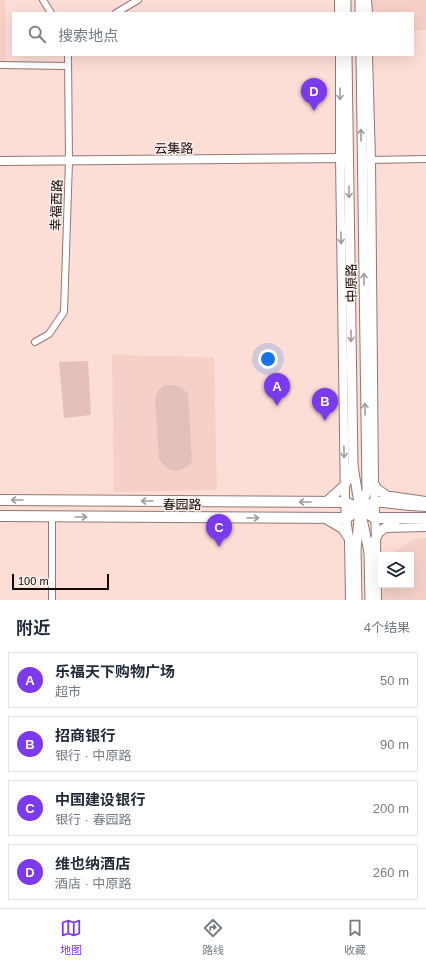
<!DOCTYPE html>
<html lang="zh">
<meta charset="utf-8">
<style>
:root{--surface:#fff;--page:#f6f6f7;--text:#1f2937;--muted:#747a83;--line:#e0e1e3;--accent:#7c3aed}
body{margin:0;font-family:Arial,"Noto Sans SC",sans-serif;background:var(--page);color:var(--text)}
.controls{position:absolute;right:12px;bottom:12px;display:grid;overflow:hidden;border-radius:0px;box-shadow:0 4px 16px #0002}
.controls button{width:36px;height:36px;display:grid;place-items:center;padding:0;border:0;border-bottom:1px solid var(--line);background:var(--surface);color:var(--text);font:20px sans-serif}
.scale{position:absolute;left:12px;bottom:10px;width:97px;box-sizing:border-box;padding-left:4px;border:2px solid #130a08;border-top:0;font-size:11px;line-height:14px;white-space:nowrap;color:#130a08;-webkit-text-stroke:3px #fdf0ed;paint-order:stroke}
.you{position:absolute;left:268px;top:359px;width:14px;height:14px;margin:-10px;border:3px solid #fff;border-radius:50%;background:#1a73e8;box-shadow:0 0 0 6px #1a73e833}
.badge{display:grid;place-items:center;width:26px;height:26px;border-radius:50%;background:var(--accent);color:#fff;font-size:13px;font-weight:700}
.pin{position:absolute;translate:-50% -33px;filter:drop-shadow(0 1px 2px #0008)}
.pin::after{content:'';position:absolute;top:21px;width:14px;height:12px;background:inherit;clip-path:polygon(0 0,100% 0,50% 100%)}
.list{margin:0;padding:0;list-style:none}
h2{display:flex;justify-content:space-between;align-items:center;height:52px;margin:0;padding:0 16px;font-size:17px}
h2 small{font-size:13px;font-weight:400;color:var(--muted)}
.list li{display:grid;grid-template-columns:26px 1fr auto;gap:12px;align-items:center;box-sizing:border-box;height:56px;margin:0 8px 8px;padding:0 8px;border:1px solid var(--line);border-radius:0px}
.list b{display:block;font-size:15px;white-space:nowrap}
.list p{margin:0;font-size:13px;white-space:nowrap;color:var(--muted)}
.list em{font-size:13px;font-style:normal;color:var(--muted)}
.icon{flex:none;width:22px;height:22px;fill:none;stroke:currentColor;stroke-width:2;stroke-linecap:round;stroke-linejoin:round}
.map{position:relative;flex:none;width:426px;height:600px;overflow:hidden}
.search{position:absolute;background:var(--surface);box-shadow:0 4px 16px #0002;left:12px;right:12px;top:12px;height:44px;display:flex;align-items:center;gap:10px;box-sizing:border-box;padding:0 14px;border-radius:0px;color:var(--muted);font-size:15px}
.sheet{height:308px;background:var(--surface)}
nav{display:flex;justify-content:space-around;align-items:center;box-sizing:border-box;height:56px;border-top:1px solid var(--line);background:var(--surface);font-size:11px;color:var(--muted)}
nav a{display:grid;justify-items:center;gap:2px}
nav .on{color:var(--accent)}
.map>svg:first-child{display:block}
.built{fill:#f6d0c7}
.green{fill:#e5c0b8}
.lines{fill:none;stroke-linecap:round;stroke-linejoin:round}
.minor-casing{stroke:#937872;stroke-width:8}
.tertiary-casing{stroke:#937872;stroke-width:10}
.secondary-casing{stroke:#937872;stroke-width:11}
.primary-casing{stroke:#937872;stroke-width:12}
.minor{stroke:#fff;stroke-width:6}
.tertiary{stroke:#fff;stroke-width:8}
.secondary{stroke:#fff;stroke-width:9}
.primary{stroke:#fff;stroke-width:10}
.oneway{stroke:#a19d9c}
.labels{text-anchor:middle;stroke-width:3;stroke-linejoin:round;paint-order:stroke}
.street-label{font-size:13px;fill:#130a08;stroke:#fdf0ed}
</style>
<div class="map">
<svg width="426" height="600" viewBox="0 0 426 600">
<rect width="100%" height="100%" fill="#fdded7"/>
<g class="built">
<path d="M0 0H5L6 62H0Z"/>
<path d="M371 0H426V30H413V13H371Z"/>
<path d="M112 355 214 357 217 490 114 492Z"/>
<path d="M426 538V600H381L383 585H411V555H392L395 552 412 540Z"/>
</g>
<g class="green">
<path d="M88 361 91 415 64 418 59 362Z"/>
<path d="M164 385C177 385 179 384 188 394L192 462C178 475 170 474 159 459L155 399 158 391Z"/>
</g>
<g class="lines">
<defs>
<g id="minor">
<path d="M43 0 51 13"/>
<path d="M116 13 138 0"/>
<path d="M0 65 68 66"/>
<path d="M368 160 426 159"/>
<path d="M35 342 49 334 64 312 69 161 68 55"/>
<path d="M52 600V517"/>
</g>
<g id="tertiary">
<path d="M339 0V13"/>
<path d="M367 0 368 13"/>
<path d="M340 55V158L345 502 346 518 349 538 350 600"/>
<path d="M368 55 371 160 374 483 376 538 377 600"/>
<path d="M0 161 345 158"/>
<path d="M391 496 426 501"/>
<path d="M385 528 426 527"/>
</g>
<g id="secondary">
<path d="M346 0V13"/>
<path d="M360 0V13"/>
<path d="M347 55 353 466 360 509 356 549 357 600"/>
<path d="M361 55 367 491 360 509 369 552 370 600"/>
<path d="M367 472 377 489 387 496 403 503"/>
<path d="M326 502 345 485 353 466"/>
<path d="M325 518 343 529 356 549"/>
<path d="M369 552 379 532 399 518"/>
</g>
<g id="primary">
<path d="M0 500 345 502 360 509 375 502H383L410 505 426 506"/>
<path d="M0 516 346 518 360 509 375 518H426"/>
</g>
</defs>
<use href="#minor" class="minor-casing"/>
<use href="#tertiary" class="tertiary-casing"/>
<use href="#secondary" class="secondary-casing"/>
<use href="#primary" class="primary-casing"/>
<use href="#minor" class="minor"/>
<use href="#tertiary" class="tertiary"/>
<use href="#secondary" class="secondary"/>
<use href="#primary" class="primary"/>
</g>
<defs><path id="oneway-shaft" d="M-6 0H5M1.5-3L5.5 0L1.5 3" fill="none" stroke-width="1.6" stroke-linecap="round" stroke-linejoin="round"/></defs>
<g class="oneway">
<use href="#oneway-shaft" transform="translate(340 94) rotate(90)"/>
<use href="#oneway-shaft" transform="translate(361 135) rotate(-91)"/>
<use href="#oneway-shaft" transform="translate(349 192) rotate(89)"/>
<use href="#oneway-shaft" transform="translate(341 238) rotate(89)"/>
<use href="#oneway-shaft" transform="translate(364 279) rotate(-91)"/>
<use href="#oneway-shaft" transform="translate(351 336) rotate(89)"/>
<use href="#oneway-shaft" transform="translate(365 409) rotate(-91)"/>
<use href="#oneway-shaft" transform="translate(344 452) rotate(89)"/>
<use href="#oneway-shaft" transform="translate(17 500) rotate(-180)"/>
<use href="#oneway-shaft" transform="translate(147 501) rotate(-180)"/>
<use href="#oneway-shaft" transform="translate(305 502) rotate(-180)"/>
<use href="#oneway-shaft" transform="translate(81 517)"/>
<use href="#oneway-shaft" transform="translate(253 518)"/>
</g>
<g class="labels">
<g class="street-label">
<text transform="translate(174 148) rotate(-1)" y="5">云集路</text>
<text transform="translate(56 205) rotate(-88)" y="5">幸福西路</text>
<text transform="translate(351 283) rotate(-91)" y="5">中原路</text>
<text x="182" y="509">春园路</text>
</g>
</g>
</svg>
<div class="controls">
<button><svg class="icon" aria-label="layers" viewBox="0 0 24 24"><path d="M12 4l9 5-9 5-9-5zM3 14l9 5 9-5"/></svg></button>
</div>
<div class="scale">100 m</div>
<div class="you"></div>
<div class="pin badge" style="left:277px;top:406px">A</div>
<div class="pin badge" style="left:325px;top:421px">B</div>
<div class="pin badge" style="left:219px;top:547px">C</div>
<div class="pin badge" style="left:314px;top:111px">D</div>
<div class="search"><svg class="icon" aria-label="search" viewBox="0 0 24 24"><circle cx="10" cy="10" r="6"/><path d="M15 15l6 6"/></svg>搜索地点</div>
</div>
<section class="sheet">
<h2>附近<small>4个结果</small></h2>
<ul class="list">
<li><span class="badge">A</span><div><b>乐福天下购物广场</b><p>超市</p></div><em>50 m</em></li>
<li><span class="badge">B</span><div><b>招商银行</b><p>银行 · 中原路</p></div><em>90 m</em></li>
<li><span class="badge">C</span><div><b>中国建设银行</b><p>银行 · 春园路</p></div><em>200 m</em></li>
<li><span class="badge">D</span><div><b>维也纳酒店</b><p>酒店 · 中原路</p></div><em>260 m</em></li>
</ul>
</section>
<nav>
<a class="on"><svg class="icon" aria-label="map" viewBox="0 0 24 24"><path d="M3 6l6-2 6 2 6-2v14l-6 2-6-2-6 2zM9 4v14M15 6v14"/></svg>地图</a>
<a><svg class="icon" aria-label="directions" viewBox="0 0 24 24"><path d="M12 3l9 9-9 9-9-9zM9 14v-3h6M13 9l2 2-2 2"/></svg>路线</a>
<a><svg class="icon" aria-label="saved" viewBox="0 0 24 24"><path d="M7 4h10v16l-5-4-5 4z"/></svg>收藏</a>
</nav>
